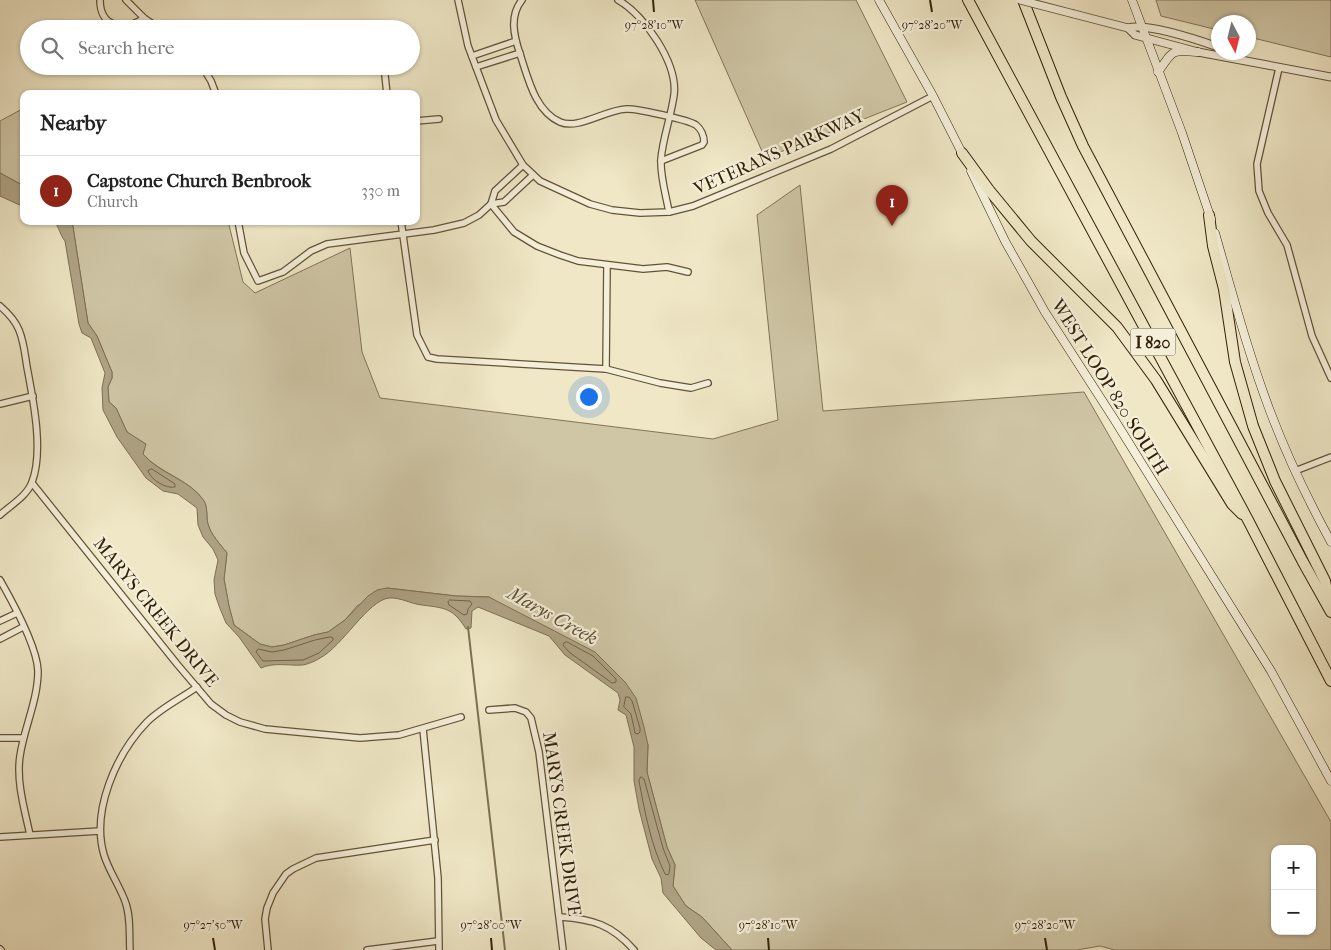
<!DOCTYPE html>
<meta charset="utf-8">
<style>
:root{--surface:#fff;--page:#f2f2f2;--text:#222;--muted:#767676;--line:#e0e0e0;--accent:#8f2418}
body{margin:0;font-family:"IM FELL French Canon",serif;background:var(--page);color:var(--text)}
.controls{position:absolute;right:15px;bottom:15px;display:grid;overflow:hidden;border-radius:10px;box-shadow:0 1px 4px #0004}
.controls button{width:45px;height:45px;display:grid;place-items:center;padding:0;border:0;border-bottom:1px solid var(--line);background:var(--surface);color:var(--text);font:25px sans-serif}
.compass{position:absolute;left:1211px;top:15px;width:45px;height:45px;border-radius:50%;background:var(--surface);box-shadow:0 1px 4px #0004;rotate:173deg}
.you{position:absolute;left:588px;top:396px;width:18px;height:18px;margin:-12px;border:4px solid #fff;border-radius:50%;background:#1a73e8;box-shadow:0 0 0 8px #1a73e833}
.badge{display:grid;place-items:center;width:32px;height:32px;border-radius:50%;background:var(--accent);color:#fff;font-size:16px;font-weight:700}
.pin{position:absolute;translate:-50% -41px;filter:drop-shadow(0 1px 2px #0008)}
.pin::after{content:'';position:absolute;top:26px;width:18px;height:15px;background:inherit;clip-path:polygon(0 0,100% 0,50% 100%)}
.list{margin:0;padding:0;list-style:none}
h2{display:flex;justify-content:space-between;align-items:center;height:65px;margin:0;padding:0 20px;font-size:21px}
h2 small{font-size:16px;font-weight:400;color:var(--muted)}
.list li{display:grid;grid-template-columns:32px 1fr auto;gap:15px;align-items:center;box-sizing:border-box;height:70px;padding:0 20px;border-top:1px solid var(--line)}
.list b{display:block;font-size:19px;white-space:nowrap}
.list p{margin:0;font-size:16px;white-space:nowrap;color:var(--muted)}
.list em{font-size:16px;font-style:normal;color:var(--muted)}
.icon{flex:none;width:28px;height:28px;fill:none;stroke:currentColor;stroke-width:2;stroke-linecap:round;stroke-linejoin:round}
.map{position:relative;flex:none;width:1331px;height:950px;overflow:hidden}
.search{position:absolute;background:var(--surface);box-shadow:0 1px 4px #0004;left:20px;top:20px;width:400px;height:55px;display:flex;align-items:center;gap:12px;box-sizing:border-box;padding:0 18px;border-radius:28px;color:var(--muted);font-size:19px}
.panel{position:absolute;background:var(--surface);box-shadow:0 1px 4px #0004;left:20px;top:90px;width:400px;height:135px;border-radius:10px}
.map>svg:first-child{display:block}
.green{fill:#cfc6a6;stroke:#817458;fill-rule:evenodd}
.water{fill:#afa486;stroke:#7d7054}
.lines{fill:none;stroke-linecap:round;stroke-linejoin:round}
.shore{stroke:#716348;stroke-width:1}
.stream{stroke:#7d7054;stroke-width:2}
.minor-casing{stroke:#625338;stroke-width:8}
.tertiary-casing{stroke:#625338;stroke-width:9}
.secondary-casing{stroke:#332209;stroke-width:9}
.motorway-casing{stroke:#332209;stroke-width:12}
.minor{stroke:#f5efda;stroke-width:5.5}
.tertiary{stroke:#f5efda;stroke-width:7}
.secondary{stroke:#f5efda;stroke-width:8}
.motorway{stroke:#efe7c6;stroke-width:10}
.tertiary-bridge-casing{stroke:#625338;stroke-width:9;stroke-linecap:butt}
.tertiary-bridge{stroke:#f5efda;stroke-width:7}
.ticks{fill:none;stroke:#332209;stroke-width:2}
.labels{text-anchor:middle;stroke-width:4.5;stroke-linejoin:round;paint-order:stroke}
.shield{fill:#f5efda;stroke:#6d6048;stroke-width:1}
.shield-label{font-size:16px;font-weight:bold;fill:#332209}
.street-label{font-size:18px;fill:#332209;stroke:#f5efda}
.water-label{font-size:19px;font-style:italic;fill:#5e5035;stroke:#f5efda}
.ticks-label{font-size:12px;text-anchor:middle;fill:#332209;stroke:#f5efda;stroke-width:4.5;stroke-linejoin:round;paint-order:stroke}
</style>
<div class="map">
<svg width="1331" height="950" viewBox="0 0 1331 950">
<rect width="100%" height="100%" fill="#efe7c6"/>
<filter id="stains"><feTurbulence type="fractalNoise" baseFrequency=".004" numOctaves="4"/><feColorMatrix values="0 0 0 0 .2 0 0 0 0 .09 0 0 0 0 .02 0 0 0 .5 -.17"/></filter>
<radialGradient id="worn" r=".72"><stop offset=".6" stop-color="#630" stop-opacity="0"/><stop offset="1" stop-color="#630" stop-opacity=".3"/></radialGradient>
<g class="green">
<path d="M695 0H856L907 102 765 158Z"/>
<path d="M1156 0H1331V57L1249 37 1248 22H1218V30L1161 16Z"/>
<path d="M24 108V186L0 173V121Z"/>
<path d="M800 185 823 411 1084 392 1331 822V950H1115L1100 946 1077 950H732L702 917 686 906 673 886 675 865 667 847 647 772 648 745 625 682 489 597 456 596 387 588 357 606 345 620 328 632 314 635 284 645 272 647 260 644 234 625 229 606 224 579 227 553C220 544 211 535 208 524 206 517 208 507 204 501 191 480 159 473 143 454L145 444 127 432 116 408 109 402 108 387 112 378V372L97 336 88 323 73 227 70 221H228L243 282 255 293 350 248 362 352 380 398 713 439 778 420 757 215ZM1275 849H1312V931H1275Z"/>
</g>
<g class="water">
<path d="M0 173 24 186V207L0 196Z"/>
<path d="M53 221H70L73 227 88 323 97 336 112 372V378L108 387 109 402 116 408 127 432 146 444 143 454C159 474 190 479 204 501 208 507 206 517 208 524 211 535 220 544 227 553L224 579 229 606 234 625 260 644 272 647 284 645 314 635 328 632 345 620 368 596 377 590 387 588 456 596 489 597 595 652 625 682 636 698 644 727 648 745 647 772 667 847 675 865 673 886 686 906 702 917 732 950H716L701 938 663 893 661 878 652 859 639 809 634 781V747L626 715 618 710 620 700 618 693 565 655 549 636 478 607 472 611 471 628 466 629C453 608 445 608 422 605 411 604 400 597 389 598 368 600 342 647 320 658 316 661 308 664 303 665 289 666 274 662 261 668L239 637 226 623 219 606 215 594 214 580 218 560 213 549 203 537 198 525 197 508 178 494 163 491 146 478 117 437 103 410 102 388 105 373 91 338 82 333 79 324 65 241C59 234 60 227 53 221Z"/>
</g>
<g class="lines">
<g class="shore">
<path d="M152 469 175 484V487C166 489 151 480 148 471Z"/>
<path d="M450 600 470 601 472 604 468 609 467 614 464 615 449 605 448 602Z"/>
<path d="M331 637 333 638V640L319 653 303 660 263 661 256 652 258 649 272 652 284 650 315 640Z"/>
<path d="M567 642 593 656 616 679V682L612 683 569 652 563 645 564 643Z"/>
<path d="M626 697H629L632 701 640 728V732L638 734 635 733 631 714 624 707Z"/>
<path d="M641 777 644 779 663 848 670 866 669 873 668 875 665 874C651 845 645 813 639 781Z"/>
</g>
<path class="stream" d="M468 627 505 950"/>
<defs>
<g id="minor">
<path d="M100 0C100 28 125 31 144 18"/>
<path d="M126 0 144 18 160 29"/>
<path d="M458 0 468 46 496 120 523 165 540 181 590 204 612 210 640 213 669 212 693 206 831 149 933 96"/>
<path d="M522 0C509 16 514 36 520 54 528 78 535 111 560 122 578 130 605 110 626 109 635 108 689 120 696 125 701 129 704 136 704 142L702 145 661 161"/>
<path d="M618 0C645 15 678 64 674 95 671 117 663 137 661 159 660 176 666 195 669 212"/>
<path d="M385 29 386 26"/>
<path d="M472 56 516 41"/>
<path d="M202 66 211 81 216 94"/>
<path d="M384 66 387 94"/>
<path d="M476 67 520 53"/>
<path d="M1279 68 1257 164 1259 191 1268 213 1287 245 1312 336 1331 378"/>
<path d="M416 121 439 119"/>
<path d="M491 204 514 232 537 246 560 255 578 261 643 269 667 267 688 272"/>
<path d="M491 204 495 191 523 165"/>
<path d="M238 221 244 253 258 281 283 272 311 251 327 244 434 230 464 223 479 215 491 204 504 202 533 175"/>
<path d="M401 221 417 335 428 357 437 359 606 369 660 383 691 388 708 383"/>
<path d="M0 306C7 312 15 320 19 330 24 342 25 355 27 367 33 399 44 451 32 482 27 496 11 505 0 515"/>
<path d="M606 369 607 265"/>
<path d="M0 404 33 396"/>
<path d="M1295 471 1331 457"/>
<path d="M32 483 177 664 211 704 226 715 240 722 265 729 360 738 399 735 461 717"/>
<path d="M0 580C12 601 37 647 38 671 38 700 24 728 20 756 16 782 25 811 30 835"/>
<path d="M0 621 17 613"/>
<path d="M0 639 23 627"/>
<path d="M489 710 515 708 526 712 531 718 539 752 563 950"/>
<path d="M423 729 438 878 439 950"/>
<path d="M0 738H23"/>
<path d="M0 837 100 831"/>
<path d="M560 917C593 919 612 925 634 950"/>
<path d="M0 949 1 950"/>
<path d="M130 950C129 934 131 916 125 901 119 885 109 871 104 855 91 811 116 754 147 722 161 708 180 699 197 687"/>
<path d="M268 950 265 919 267 908 273 893 286 874 293 869 316 858 435 840"/>
<path d="M367 950 438 941"/>
</g>
<g id="tertiary">
<path d="M1074 14 1128 28C1148 23 1198 40 1218 47"/>
<path d="M1128 28 1135 35 1198 52 1331 77"/>
</g>
<g id="secondary">
<path d="M879 0 933 96 964 157"/>
<path d="M1132 0 1182 133 1211 219"/>
<path d="M1158 72C1174 50 1169 50 1198 52"/>
<path d="M971 171 1005 241 1045 312 1114 419 1271 671 1331 781"/>
<path d="M1215 233C1232 292 1248 353 1270 411 1287 456 1308 500 1331 542"/>
</g>
<g id="motorway">
<path d="M968 0 1248 520 1331 681"/>
<path d="M1023 0 1061 97 1083 146 1303 562 1331 612"/>
<path d="M962 153 989 190 1031 241 1117 327 1156 380 1232 504 1242 514"/>
<path d="M1209 215 1213 246 1224 289 1235 362 1253 426 1275 481 1325 581 1329 601"/>
</g>
</defs>
<use href="#minor" class="minor-casing"/>
<use href="#tertiary" class="tertiary-casing"/>
<use href="#secondary" class="secondary-casing"/>
<use href="#motorway" class="motorway-casing"/>
<use href="#minor" class="minor"/>
<use href="#tertiary" class="tertiary"/>
<use href="#secondary" class="secondary"/>
<use href="#motorway" class="motorway"/>
<defs>
<path id="tertiary-bridge" d="M1020 0 1074 14"/>
</defs>
<use href="#tertiary-bridge" class="tertiary-bridge-casing"/>
<use href="#tertiary-bridge" class="tertiary-bridge"/>
</g>
<path class="ticks" d="M653 0 654 12M930 0 932 12M213 938 215 950M491 938 492 950M768 938 769 950M1045 938 1047 950"/>
<g class="labels">
<rect class="shield" x="1130.5" y="328.5" width="45" height="27" rx="4"/>
<g class="shield-label">
<text x="1153" y="348">I 820</text>
</g>
<g class="street-label">
<text transform="translate(779 152) rotate(-24)" y="6">VETERANS PARKWAY</text>
<text transform="translate(1110 387) rotate(58)" y="6">WEST LOOP 820 SOUTH</text>
<text transform="translate(156 612) rotate(51)" y="6">MARYS CREEK DRIVE</text>
<text transform="translate(562 824) rotate(82)" y="6">MARYS CREEK DRIVE</text>
</g>
<g class="water-label">
<text transform="translate(553 615) rotate(29)" y="7">Marys Creek</text>
</g>
</g>
<g class="ticks-label">
<text x="654" y="29">97°28'10"W</text>
<text x="932" y="29">97°28'20"W</text>
<text x="213" y="929">97°27'50"W</text>
<text x="491" y="929">97°28'00"W</text>
<text x="768" y="929">97°28'10"W</text>
<text x="1045" y="929">97°28'20"W</text>
</g>
<rect width="100%" height="100%" filter="url(#stains)"/>
<rect width="100%" height="100%" fill="url(#worn)"/>
</svg>
<div class="controls">
<button>+</button>
<button>−</button>
</div>
<svg class="compass" viewBox="-18 -18 36 36"><path d="M0-13l5 13h-10z" fill="#e53935"/><path d="M0 13l5-13h-10z" fill="#767676"/></svg>
<div class="you"></div>
<div class="pin badge" style="left:892px;top:226px">1</div>
<div class="search"><svg class="icon" aria-label="search" viewBox="0 0 24 24"><circle cx="10" cy="10" r="6"/><path d="M15 15l6 6"/></svg>Search here</div>
<section class="panel">
<h2>Nearby<small></small></h2>
<ul class="list">
<li><span class="badge">1</span><div><b>Capstone Church Benbrook</b><p>Church</p></div><em>330 m</em></li>
</ul>
</section>
</div>
